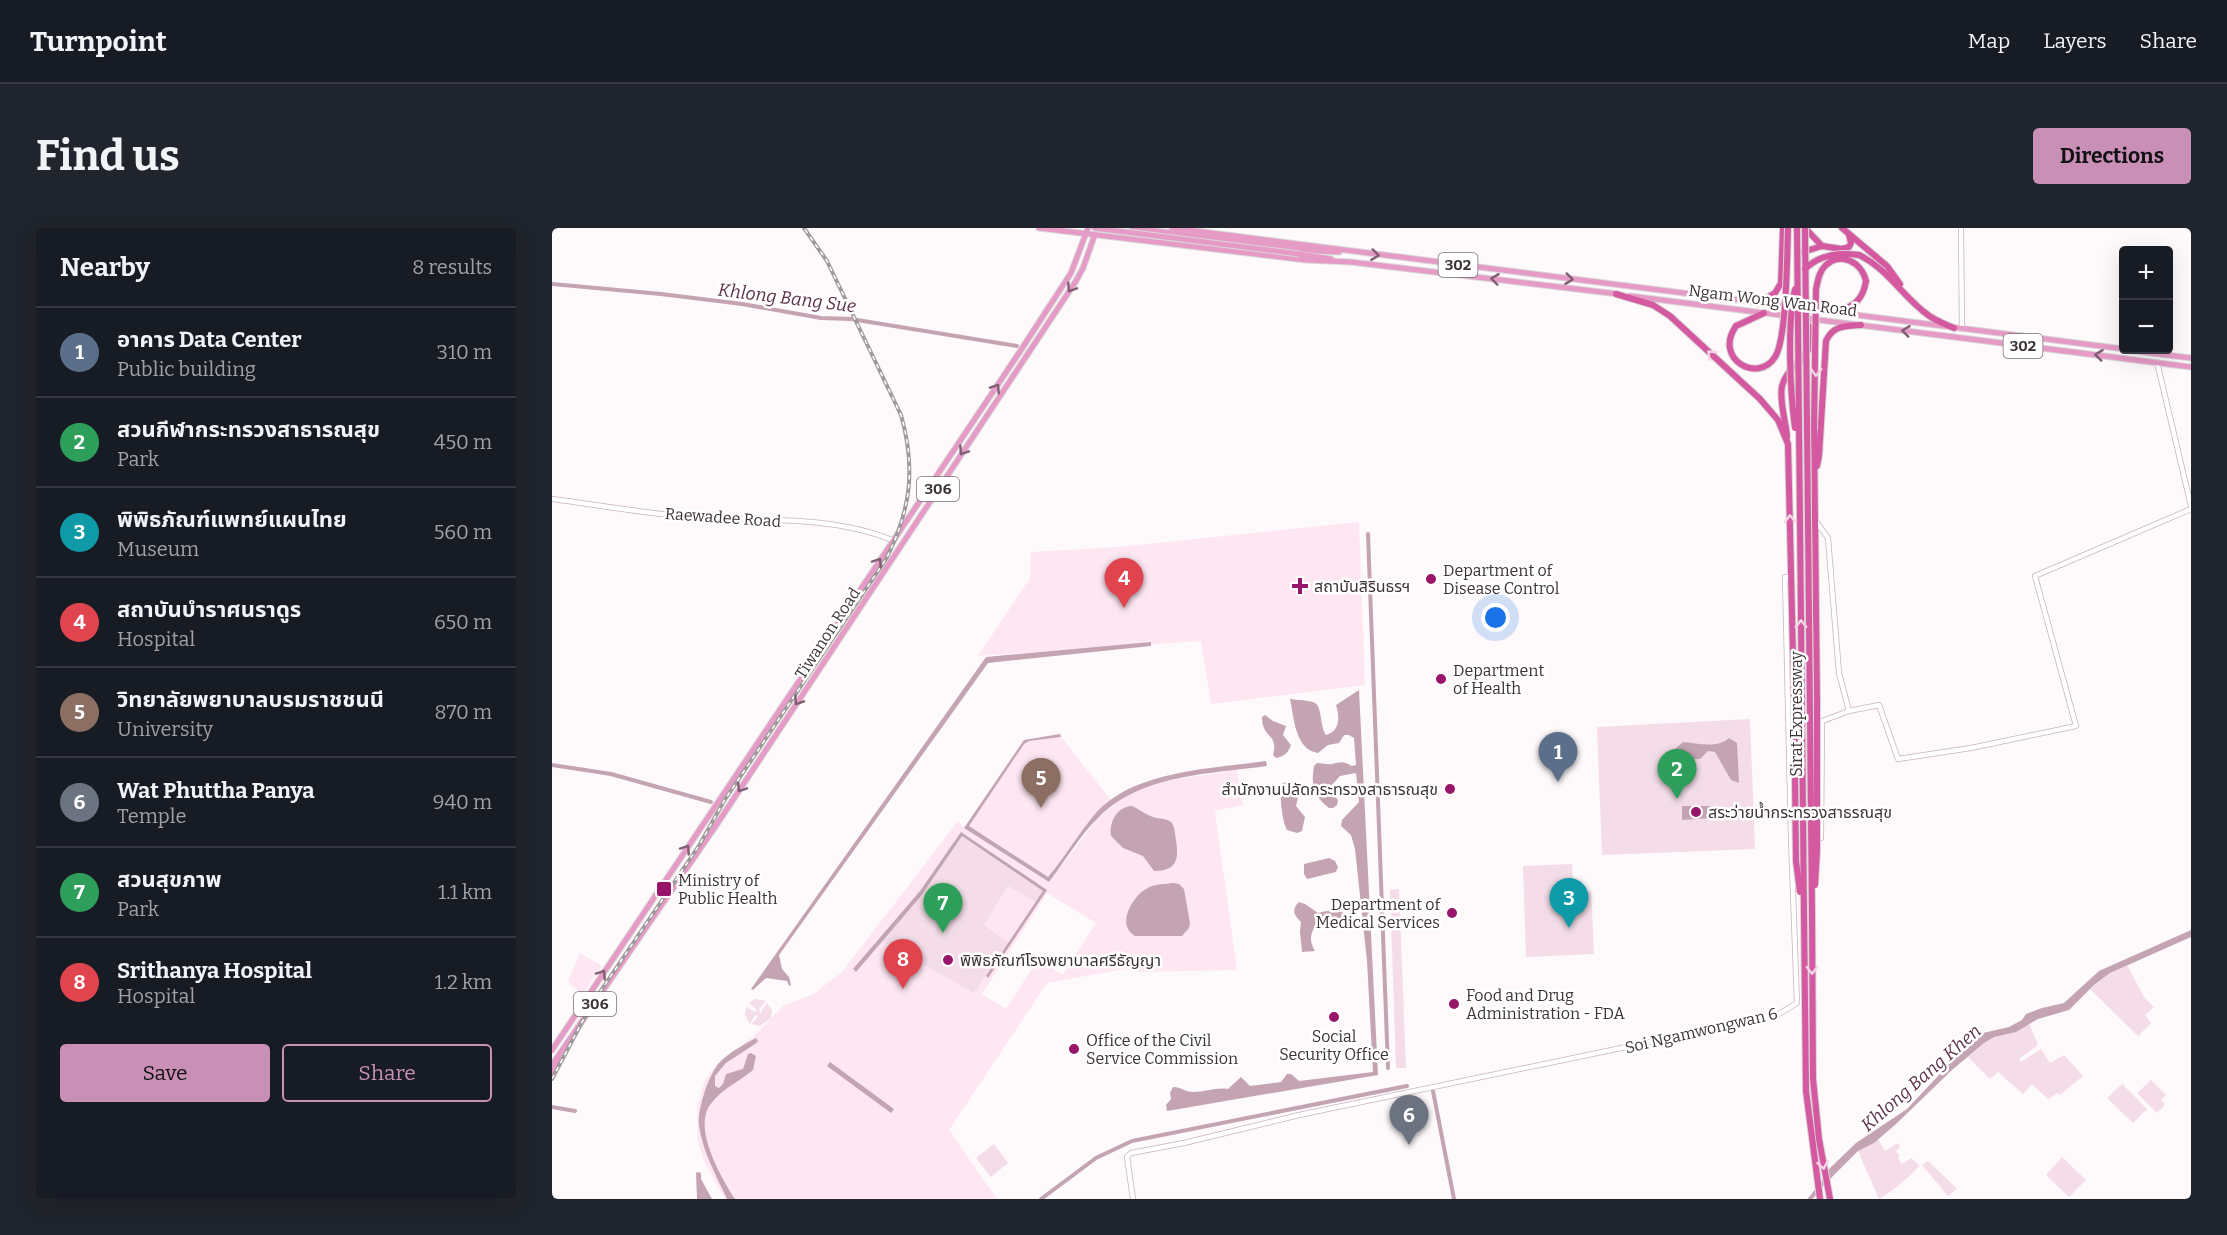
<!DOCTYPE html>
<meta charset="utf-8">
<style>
:root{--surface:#171b24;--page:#20242c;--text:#f1f3f6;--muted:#9ea1a6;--line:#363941;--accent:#c98fb7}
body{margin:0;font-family:Bitter,"Noto Sans Thai",serif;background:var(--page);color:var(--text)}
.controls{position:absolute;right:18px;top:18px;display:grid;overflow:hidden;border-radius:6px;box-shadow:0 6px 24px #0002}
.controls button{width:54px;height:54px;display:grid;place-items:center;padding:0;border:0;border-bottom:2px solid var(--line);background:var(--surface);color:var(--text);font:30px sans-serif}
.you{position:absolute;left:944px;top:390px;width:21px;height:21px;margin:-15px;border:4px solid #fff;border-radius:50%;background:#1a73e8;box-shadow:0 0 0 9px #1a73e833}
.badge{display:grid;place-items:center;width:39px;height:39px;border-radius:50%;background:var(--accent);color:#fff;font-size:20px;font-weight:700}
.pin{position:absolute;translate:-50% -50px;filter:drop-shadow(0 2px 3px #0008)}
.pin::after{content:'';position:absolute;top:32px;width:21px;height:18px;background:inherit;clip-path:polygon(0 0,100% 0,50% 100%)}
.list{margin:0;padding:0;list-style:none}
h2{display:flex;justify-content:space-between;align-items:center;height:78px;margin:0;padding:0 24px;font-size:26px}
h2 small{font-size:20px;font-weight:400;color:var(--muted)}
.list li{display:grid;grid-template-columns:39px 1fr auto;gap:18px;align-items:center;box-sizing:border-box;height:90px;padding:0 24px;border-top:2px solid var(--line)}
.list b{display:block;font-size:22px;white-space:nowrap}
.list p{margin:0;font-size:20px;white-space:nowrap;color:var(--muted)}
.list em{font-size:20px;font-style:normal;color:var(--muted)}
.actions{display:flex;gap:12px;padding:18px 24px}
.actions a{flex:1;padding:14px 0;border:2px solid var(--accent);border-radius:6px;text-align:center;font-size:21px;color:var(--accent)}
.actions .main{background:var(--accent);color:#111}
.map{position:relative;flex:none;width:1639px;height:971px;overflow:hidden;border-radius:6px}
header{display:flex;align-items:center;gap:36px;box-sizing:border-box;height:84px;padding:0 30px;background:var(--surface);border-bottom:2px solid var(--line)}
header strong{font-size:28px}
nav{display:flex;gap:33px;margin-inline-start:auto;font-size:21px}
.intro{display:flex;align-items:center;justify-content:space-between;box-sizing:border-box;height:144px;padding:0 36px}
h1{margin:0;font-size:42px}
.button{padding:15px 27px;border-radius:6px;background:var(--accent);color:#111;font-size:21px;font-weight:700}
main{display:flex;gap:36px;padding:0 36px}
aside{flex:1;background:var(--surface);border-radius:6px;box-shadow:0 6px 24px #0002}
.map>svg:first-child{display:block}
.built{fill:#fee7f2;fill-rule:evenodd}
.green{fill:#f4dde8}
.water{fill:#c4a4b3}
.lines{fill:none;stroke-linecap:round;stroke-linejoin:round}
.canal{stroke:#c4a4b3;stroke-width:4}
.minor-casing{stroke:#c8b3bd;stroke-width:6}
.major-casing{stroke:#d8d6d7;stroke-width:7}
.highway-casing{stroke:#d8d6d7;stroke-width:8}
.minor{stroke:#fff;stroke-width:4.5}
.major{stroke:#e69bc6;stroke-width:5}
.highway{stroke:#d559a0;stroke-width:6}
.rail-casing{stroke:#a0999c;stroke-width:4}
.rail{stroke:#fff;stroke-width:1.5;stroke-dasharray:4.5;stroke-linecap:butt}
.major-bridge-casing{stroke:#d8d6d7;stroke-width:7;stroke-linecap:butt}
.highway-bridge-casing{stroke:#d8d6d7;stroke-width:8;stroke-linecap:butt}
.major-bridge{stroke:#e69bc6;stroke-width:5}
.highway-bridge{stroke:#d559a0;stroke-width:6}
.oneway{stroke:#805d70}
.oneway2{stroke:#f4d6e7}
.poi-dot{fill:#99156a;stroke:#fff;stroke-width:2}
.labels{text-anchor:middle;stroke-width:5;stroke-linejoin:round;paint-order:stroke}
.shield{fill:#fff;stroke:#767073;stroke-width:1.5}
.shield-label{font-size:15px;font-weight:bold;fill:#3c3337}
.street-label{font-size:16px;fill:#3c3337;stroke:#fff}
.poi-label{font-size:16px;fill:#3c3337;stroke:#fff;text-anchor:start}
.water-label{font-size:18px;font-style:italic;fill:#5d3149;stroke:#fff}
</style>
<header>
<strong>Turnpoint</strong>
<nav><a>Map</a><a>Layers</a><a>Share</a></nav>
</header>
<div class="intro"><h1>Find us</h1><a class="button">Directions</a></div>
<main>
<aside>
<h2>Nearby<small>8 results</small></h2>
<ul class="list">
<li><span class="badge" style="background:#5c6f8a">1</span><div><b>อาคาร Data Center</b><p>Public building</p></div><em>310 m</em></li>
<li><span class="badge" style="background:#2e9e5b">2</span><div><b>สวนกีฬากระทรวงสาธารณสุข</b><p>Park</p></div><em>450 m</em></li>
<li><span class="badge" style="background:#0f9aa8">3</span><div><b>พิพิธภัณฑ์แพทย์แผนไทย</b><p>Museum</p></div><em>560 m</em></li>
<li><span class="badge" style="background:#e0444e">4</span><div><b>สถาบันบำราศนราดูร</b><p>Hospital</p></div><em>650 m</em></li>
<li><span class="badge" style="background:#8d6e63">5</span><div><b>วิทยาลัยพยาบาลบรมราชชนนี</b><p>University</p></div><em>870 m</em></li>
<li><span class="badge" style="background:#6b7280">6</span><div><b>Wat Phuttha Panya</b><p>Temple</p></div><em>940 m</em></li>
<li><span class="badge" style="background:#2e9e5b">7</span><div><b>สวนสุขภาพ</b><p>Park</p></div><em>1.1 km</em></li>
<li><span class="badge" style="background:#e0444e">8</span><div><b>Srithanya Hospital</b><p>Hospital</p></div><em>1.2 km</em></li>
</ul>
<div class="actions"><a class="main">Save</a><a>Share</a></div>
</aside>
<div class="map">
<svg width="1639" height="971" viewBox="0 0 1639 971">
<rect width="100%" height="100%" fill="#fef9fb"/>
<g class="built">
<path d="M807 294 813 457 659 476 649 413 426 428 478 350 479 324 566 319Z"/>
<path d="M509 509 559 572 543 586 496 649 416 598 472 516 477 513Z"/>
<path d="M685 542 691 577 663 583 685 742 587 744 578 740 495 755 397 902 445 971H173L152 933 146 914 145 879 153 852 166 835 201 809 231 778 262 766 290 744 406 593 412 600 497 654 546 590 573 568 590 559 613 553ZM495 665 544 695 511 747 486 731 454 781 430 766Z"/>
<path d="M28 725 50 738 31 766 16 754Z"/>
</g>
<g class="green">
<path d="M1198 491 1203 621 1050 627 1045 499Z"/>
<path d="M410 608 491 663 484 674 456 658 432 697 456 714 422 765 330 713 369 668Z"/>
<path d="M1020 636 1021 663H1039L1042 726 974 729 971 638Z"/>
<path d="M847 661 854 840H844L838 662Z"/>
<path d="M1575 737 1592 769 1602 779 1593 787 1599 795 1586 808 1538 761 1558 745Z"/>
<path d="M203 771 214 773 207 781 209 787 210 782 215 775 220 782 219 790 208 798 200 796 206 788 203 787 198 796 193 787 194 779 203 784 205 782 197 775Z"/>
<path d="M1477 795 1486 817 1467 831 1469 834 1489 821 1498 835 1512 827 1531 848 1508 867 1506 865 1496 871 1480 856 1471 866 1446 844 1438 851 1416 829C1424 823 1431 814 1440 810 1457 803 1460 807 1477 795Z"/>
<path d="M1599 852 1614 867 1609 872 1613 877 1605 885 1585 865Z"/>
<path d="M1570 856 1595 881 1581 895 1555 870Z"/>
<path d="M1326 911 1333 923 1346 915 1348 919 1344 923 1348 928 1346 930 1350 936 1359 930 1368 938 1345 959 1327 971 1306 923Z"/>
<path d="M442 916 456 935 439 949 424 930Z"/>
<path d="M1510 929 1534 952 1517 969 1494 947Z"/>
<path d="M1376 933 1405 961 1396 968 1370 937Z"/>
</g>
<g class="water">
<path d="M599 414V418L436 435 227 727 230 741 237 749 239 757 237 758 235 753 214 750 201 762 199 761 434 429Z"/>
<path d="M807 462 826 847 615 883 614 877 619 871 618 865 621 859C629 859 633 864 641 864 654 864 664 859 676 861L689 849 698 858 729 854 735 846H739L747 853 821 844 815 733 803 621 799 607 789 598 790 592 807 574 804 545 788 548 777 560 786 572 785 577 781 580H777C761 567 759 558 762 538L765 535C770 535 776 537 780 536 789 534 791 533 800 538L804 537 802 510 797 507H792L787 515 776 517 766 525C743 522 742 489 738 471 745 472 757 472 763 475 770 478 768 499 774 507 788 503 788 489 784 477Z"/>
<path d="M713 487 721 493 734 498 731 507 739 517C736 525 733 528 724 530L721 527C727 505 710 511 710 489Z"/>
<path d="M508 506 509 509 477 513 472 516 417 598 496 649C513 629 526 606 543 586 582 542 659 541 714 533L715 538C658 546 590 546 547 589 528 607 513 633 497 654L412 600 472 512Z"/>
<path d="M1177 510 1185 515 1187 555 1179 552 1163 524 1156 523 1148 531H1141L1136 540 1120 549 1116 544 1115 528 1131 514C1145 515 1165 521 1177 510Z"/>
<path d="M736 554 747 565 744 578 753 589 750 603 745 605 735 602C730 593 727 565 730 555Z"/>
<path d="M580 578C587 581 594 587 601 589 606 591 614 590 619 594 623 598 623 606 624 612 627 631 625 643 602 643L591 628 571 620 559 608C557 595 564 579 580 578Z"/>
<path d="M1130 578H1158L1159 590 1130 592Z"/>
<path d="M409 604 495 662 436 750 434 748 491 663 410 608 369 668 304 744 301 741 368 663Z"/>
<path d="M777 630 783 633 786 639 784 644 755 651 752 646V636Z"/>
<path d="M622 655 627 656 632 661 638 695 637 700 630 708H583C564 697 580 669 594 661 601 656 613 656 622 655Z"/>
<path d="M747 674 753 676 766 685C777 682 784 681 794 686L798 696 795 700 771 702 764 696C758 707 757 712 763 723L750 724 748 704 749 694C742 687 739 682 747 674Z"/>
<path d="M1639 702V709L1558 745 1542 757 1517 782 1486 791 1464 804 1442 809 1432 815 1400 842 1344 896 1322 915 1306 923 1277 952 1276 942 1304 915 1355 881 1401 832 1431 805 1457 799 1470 792 1474 786 1490 780 1512 775 1547 743Z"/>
<path d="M204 810 206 813 203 816 174 835 163 848V858L167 860 171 856 174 846 191 841 196 826 199 825 204 828 201 842C187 854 169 861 158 877 141 901 169 949 183 971H175C164 947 151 924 147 898 145 882 157 844 169 833 178 824 193 816 204 810Z"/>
<path d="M278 834 342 881 339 885 275 838Z"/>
<path d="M146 944 149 945V951L160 971H145L144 945Z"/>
</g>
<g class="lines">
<g class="canal">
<path d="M0 56 109 66 190 76 269 90 299 91 465 118"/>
<path d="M816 306 836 840"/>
<path d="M0 537 59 546 159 574"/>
<path d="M881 863 902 971"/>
<path d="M0 879 23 883"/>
<path d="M489 971 544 930 580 913 855 858"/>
<path d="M1258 971 1275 950"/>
</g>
<defs>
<g id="minor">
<path d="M1409 0 1410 101"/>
<path d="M1605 134 1639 278"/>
<path d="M0 271C39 276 79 283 118 287 188 294 275 285 340 312"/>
<path d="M1263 292 1276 310 1287 445 1297 483"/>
<path d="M1239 610 1233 349H1240"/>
<path d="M581 971 575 929 579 925 632 915 747 887 1170 799 1225 787 1245 775 1239 610H1269L1270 493 1297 483 1327 477 1346 531 1419 520 1524 498 1483 348 1639 281"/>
</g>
<g id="major">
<path d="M487 0 754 32 799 34 1066 66"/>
<path d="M580 0 766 23 787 24"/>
<path d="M620 0 1572 121"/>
<path d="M747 26 779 31"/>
<path d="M1078 68 1639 139"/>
<path d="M1574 122 1639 130"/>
<path d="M0 822 467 125 519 45 536 0"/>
<path d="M0 837 165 596 524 53 531 40 543 6"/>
<path d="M0 845 8 831"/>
</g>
<g id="highway">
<path d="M1253 0 1270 18"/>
<path d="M1290 0 1335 38 1348 56"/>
<path d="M1251 24 1270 18 1290 21 1297 19 1299 15 1297 7"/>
<path d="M1307 27C1335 40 1351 69 1376 87 1384 93 1393 96 1402 100"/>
<path d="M1064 66 1101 77 1118 88 1208 171 1226 192 1236 216 1242 470"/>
<path d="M1206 75 1223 65 1229 55 1231 0"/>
<path d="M1285 84C1302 78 1311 72 1314 53"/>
<path d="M1184 98 1212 85"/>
<path d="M1262 201 1265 472"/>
<path d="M1235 209C1234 193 1227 174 1230 158 1237 131 1273 128 1254 93"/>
<path d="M1265 238 1267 228 1274 113C1281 97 1294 98 1309 97"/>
<path d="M1260 684 1261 851 1267 911 1278 971"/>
<path d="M1252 686 1254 863 1268 971"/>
</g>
</defs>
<use href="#minor" class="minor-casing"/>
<use href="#major" class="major-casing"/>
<use href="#highway" class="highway-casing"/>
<use href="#minor" class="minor"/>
<use href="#major" class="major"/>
<use href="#highway" class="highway"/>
<defs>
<path id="rail" d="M0 851 30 794 48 764 148 616 172 573 334 331C359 282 364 240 349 187L275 33 252 0"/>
</defs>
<use href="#rail" class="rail-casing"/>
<use href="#rail" class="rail"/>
<defs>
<path id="major-bridge" d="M542 0 747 26"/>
<g id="highway-bridge">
<path d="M1245 0 1252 686"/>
<path d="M1253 0 1260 684"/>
<path d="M1253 41C1268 26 1287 24 1307 27"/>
<path d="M1243 61C1235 96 1238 163 1243 200"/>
<path d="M1184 98C1161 131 1206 156 1223 129 1235 111 1235 26 1236 0"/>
<path d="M1262 201 1264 61C1266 52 1267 44 1273 38 1289 22 1310 35 1314 53"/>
<path d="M1242 470 1244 633 1248 664"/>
<path d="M1263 657 1265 623V472"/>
</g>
</defs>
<use href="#major-bridge" class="major-bridge-casing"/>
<use href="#highway-bridge" class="highway-bridge-casing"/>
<use href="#major-bridge" class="major-bridge"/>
<use href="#highway-bridge" class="highway-bridge"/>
</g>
<defs><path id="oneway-chevron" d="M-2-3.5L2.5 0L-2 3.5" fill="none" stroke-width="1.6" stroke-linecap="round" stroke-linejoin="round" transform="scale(1.5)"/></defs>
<g class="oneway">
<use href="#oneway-chevron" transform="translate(823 27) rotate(7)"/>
<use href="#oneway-chevron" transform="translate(943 51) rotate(-173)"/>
<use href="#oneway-chevron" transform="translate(1017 51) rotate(7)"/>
<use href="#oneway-chevron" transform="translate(519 60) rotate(123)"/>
<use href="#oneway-chevron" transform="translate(1354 103) rotate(-173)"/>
<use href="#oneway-chevron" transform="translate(1547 127) rotate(-173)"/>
<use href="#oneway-chevron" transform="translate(444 160) rotate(-56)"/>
<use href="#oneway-chevron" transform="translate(411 223) rotate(124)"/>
<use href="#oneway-chevron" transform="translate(326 334) rotate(-56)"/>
<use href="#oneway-chevron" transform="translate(246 473) rotate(124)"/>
<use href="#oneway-chevron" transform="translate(189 560) rotate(123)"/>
<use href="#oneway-chevron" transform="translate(134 621) rotate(-56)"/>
<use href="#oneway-chevron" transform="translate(50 746) rotate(-56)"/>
</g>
<g class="oneway2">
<use href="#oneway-chevron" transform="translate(1159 126) rotate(-137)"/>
<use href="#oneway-chevron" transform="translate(1264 144) rotate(92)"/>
<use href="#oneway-chevron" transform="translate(1238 291) rotate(-92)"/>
<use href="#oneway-chevron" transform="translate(1249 396) rotate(-91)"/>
<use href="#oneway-chevron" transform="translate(1260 742) rotate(89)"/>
<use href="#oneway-chevron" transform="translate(1271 937) rotate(80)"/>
</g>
<g class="poi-dot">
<circle cx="879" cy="351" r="6"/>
<path d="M745 349h6v6h6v6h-6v6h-6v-6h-6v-6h6z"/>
<circle cx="889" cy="451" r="6"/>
<circle cx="898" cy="561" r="6"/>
<circle cx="1144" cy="584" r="6"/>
<rect x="104" y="653" width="16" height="16" rx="3"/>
<circle cx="900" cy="685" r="6"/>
<circle cx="396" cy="732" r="6"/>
<circle cx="902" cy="776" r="6"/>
<circle cx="782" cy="789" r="6"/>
<circle cx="522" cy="821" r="6"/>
</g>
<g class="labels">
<g class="shield">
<rect x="886.5" y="25" width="39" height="24" rx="4.5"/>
<rect x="1451.5" y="106" width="39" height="24" rx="4.5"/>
<rect x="365" y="249" width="42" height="24" rx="4.5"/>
<rect x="22" y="764" width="42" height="24" rx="4.5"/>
</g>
<g class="shield-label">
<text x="906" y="42">302</text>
<text x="1471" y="123">302</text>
<text x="386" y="266">306</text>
<text x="43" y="781">306</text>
</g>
<g class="street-label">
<text transform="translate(1221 72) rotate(7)" y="6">Ngam Wong Wan Road</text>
<text transform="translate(171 289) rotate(4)" y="6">Raewadee Road</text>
<text transform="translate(275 405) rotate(-57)" y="6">Tiwanon Road</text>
<text transform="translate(1244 486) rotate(-90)" y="6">Sirat Expressway</text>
<text transform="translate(1149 802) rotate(-13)" y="6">Soi Ngamwongwan 6</text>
</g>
<g class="poi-label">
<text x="891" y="348">Department of<tspan x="891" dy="18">Disease Control</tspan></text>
<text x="762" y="364">สถาบันสิรินธรฯ</text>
<text x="901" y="448">Department<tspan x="901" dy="18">of Health</tspan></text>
<text x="886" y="567" text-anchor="end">สำนักงานปลัดกระทรวงสาธารณสุข</text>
<text x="1156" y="590">สระว่ายน้ำกระทรวงสาธรณสุข</text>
<text x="126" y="658">Ministry of<tspan x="126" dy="18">Public Health</tspan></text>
<text x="888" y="682" text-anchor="end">Department of<tspan x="888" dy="18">Medical Services</tspan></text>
<text x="408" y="738">พิพิธภัณฑ์โรงพยาบาลศรีธัญญา</text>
<text x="914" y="773">Food and Drug<tspan x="914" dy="18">Administration - FDA</tspan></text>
<text x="782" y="814" text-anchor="middle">Social<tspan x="782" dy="18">Security Office</tspan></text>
<text x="534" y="818">Office of the Civil<tspan x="534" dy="18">Service Commission</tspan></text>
</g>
<g class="water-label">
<text transform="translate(235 70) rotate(7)" y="6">Khlong Bang Sue</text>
<text transform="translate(1369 850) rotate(-41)" y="6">Khlong Bang Khen</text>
</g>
</g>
</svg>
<div class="controls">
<button>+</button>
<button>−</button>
</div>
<div class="you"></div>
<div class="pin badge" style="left:1006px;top:554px;background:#5c6f8a">1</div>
<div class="pin badge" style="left:1125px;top:571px;background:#2e9e5b">2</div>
<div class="pin badge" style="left:1017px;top:700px;background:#0f9aa8">3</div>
<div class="pin badge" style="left:572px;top:380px;background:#e0444e">4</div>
<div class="pin badge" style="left:489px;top:580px;background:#8d6e63">5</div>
<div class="pin badge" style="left:857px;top:917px;background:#6b7280">6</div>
<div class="pin badge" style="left:391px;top:705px;background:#2e9e5b">7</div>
<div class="pin badge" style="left:351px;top:761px;background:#e0444e">8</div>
</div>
</main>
